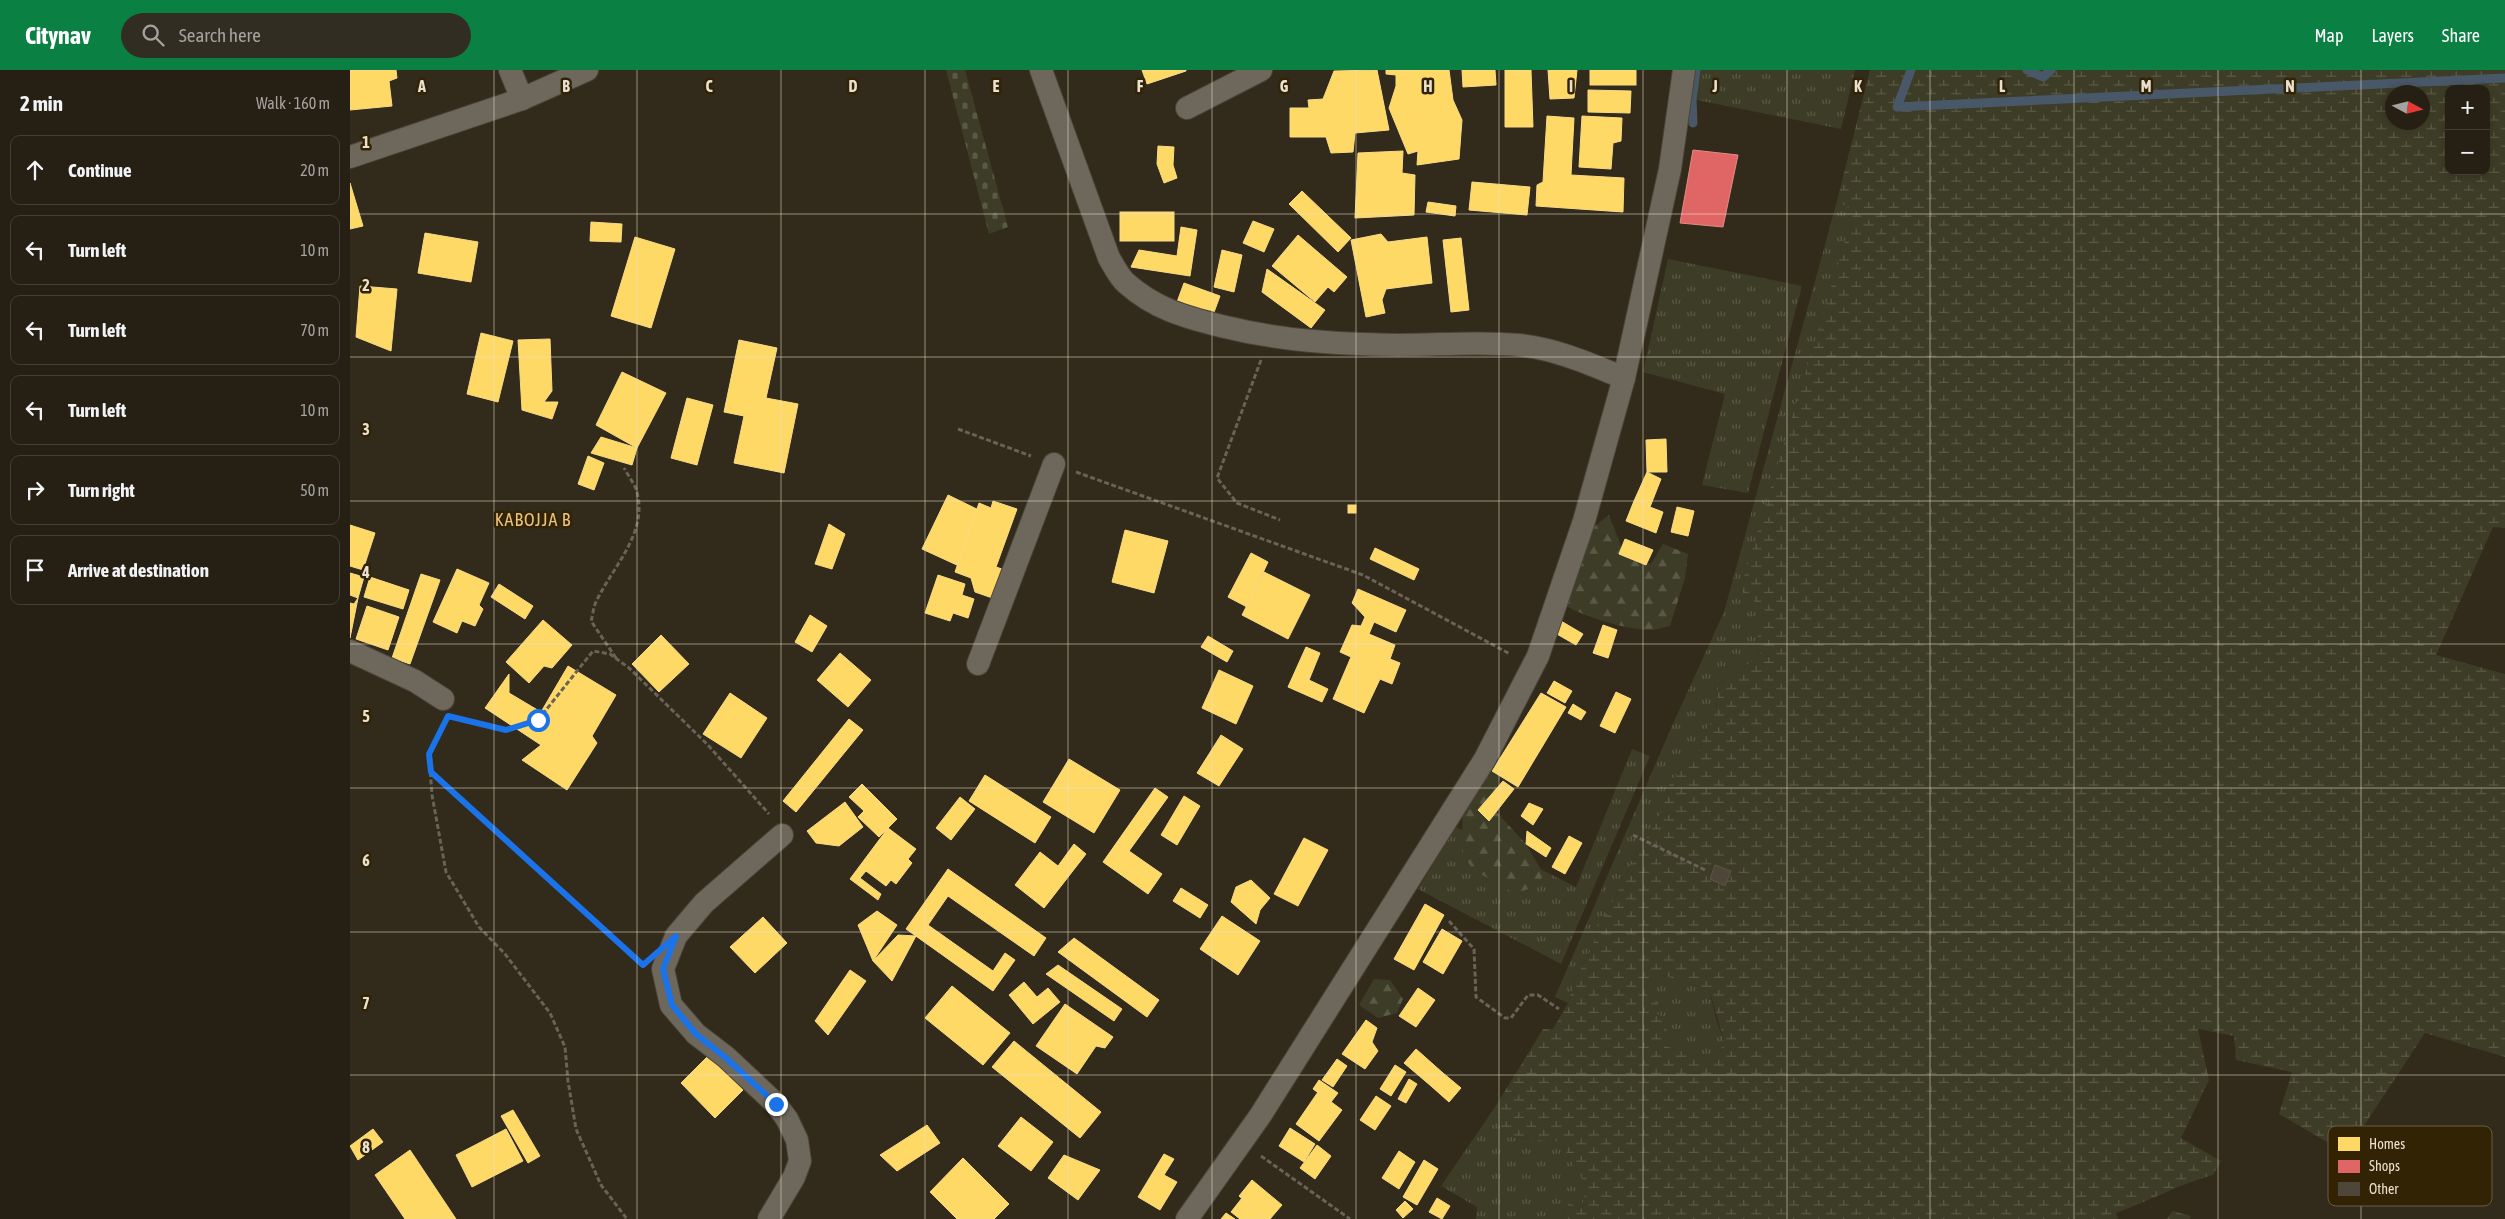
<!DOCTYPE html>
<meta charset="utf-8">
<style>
:root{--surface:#262014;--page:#322d22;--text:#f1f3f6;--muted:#a4a3a0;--line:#423e34;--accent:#0b8043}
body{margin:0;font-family:"Asap Condensed",sans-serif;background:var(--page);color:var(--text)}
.controls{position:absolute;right:15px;top:15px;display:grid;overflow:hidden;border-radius:10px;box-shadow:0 2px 8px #0003}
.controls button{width:45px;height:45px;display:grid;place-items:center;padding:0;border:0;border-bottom:1px solid var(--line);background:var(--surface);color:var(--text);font:25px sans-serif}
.compass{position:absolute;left:2035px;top:15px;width:45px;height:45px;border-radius:50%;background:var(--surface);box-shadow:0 2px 8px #0003;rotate:97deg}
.stop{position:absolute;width:15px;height:15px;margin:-11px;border:4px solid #1a73e8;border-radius:50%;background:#fff}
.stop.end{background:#1a73e8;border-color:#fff;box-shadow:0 1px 5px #0008}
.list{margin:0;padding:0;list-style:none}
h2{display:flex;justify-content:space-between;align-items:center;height:65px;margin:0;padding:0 20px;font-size:21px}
h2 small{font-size:16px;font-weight:400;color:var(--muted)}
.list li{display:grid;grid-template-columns:32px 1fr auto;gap:15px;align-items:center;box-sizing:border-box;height:70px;margin:0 10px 10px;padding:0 10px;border:1px solid var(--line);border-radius:10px}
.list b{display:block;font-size:19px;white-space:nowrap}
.list em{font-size:16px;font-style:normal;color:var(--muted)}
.icon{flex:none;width:28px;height:28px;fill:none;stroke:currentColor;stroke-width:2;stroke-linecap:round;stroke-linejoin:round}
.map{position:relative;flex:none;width:2155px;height:1149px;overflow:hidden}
header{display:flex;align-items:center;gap:30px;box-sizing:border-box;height:70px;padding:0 25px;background:var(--accent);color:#fff}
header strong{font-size:24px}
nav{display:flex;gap:28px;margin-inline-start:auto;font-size:18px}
.search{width:350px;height:45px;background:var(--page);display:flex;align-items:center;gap:12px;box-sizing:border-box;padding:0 18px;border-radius:28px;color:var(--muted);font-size:19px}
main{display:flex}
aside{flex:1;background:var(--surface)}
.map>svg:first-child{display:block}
.grass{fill:url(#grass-tufts)}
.forest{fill:url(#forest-firs)}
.wetland{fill:url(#wetland-marsh);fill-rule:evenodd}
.cemetery{fill:url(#cemetery-stones)}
.homes{fill:#ffd966;stroke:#f9db86}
.shops{fill:#e06666;stroke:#e38b86}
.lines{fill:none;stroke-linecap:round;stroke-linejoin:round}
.stream{stroke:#495869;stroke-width:9}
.building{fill:#4d4639;stroke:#5d5548}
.minor-casing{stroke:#4c4438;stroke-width:24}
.path{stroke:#686257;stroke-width:3;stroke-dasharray:5 2.5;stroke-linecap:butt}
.minor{stroke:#6e685c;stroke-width:22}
.route{stroke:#1a73e8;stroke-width:6}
.grid{fill:none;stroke:#ebe1d0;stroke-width:1;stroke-opacity:0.55}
.labels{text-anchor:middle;stroke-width:5;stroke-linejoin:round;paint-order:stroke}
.quarter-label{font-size:18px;letter-spacing:1px;fill:#eac27b;stroke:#332305}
.key{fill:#332305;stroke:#6a5c42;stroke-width:1}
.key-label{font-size:14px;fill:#ebe1d0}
.grid-label{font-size:16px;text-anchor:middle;font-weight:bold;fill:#ebe1d0;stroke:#332305;stroke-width:5;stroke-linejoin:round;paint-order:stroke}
</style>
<header>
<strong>Citynav</strong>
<div class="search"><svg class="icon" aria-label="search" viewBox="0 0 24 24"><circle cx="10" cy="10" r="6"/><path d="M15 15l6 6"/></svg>Search here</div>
<nav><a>Map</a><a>Layers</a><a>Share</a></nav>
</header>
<main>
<aside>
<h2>2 min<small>Walk · 160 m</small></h2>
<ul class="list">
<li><svg class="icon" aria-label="ahead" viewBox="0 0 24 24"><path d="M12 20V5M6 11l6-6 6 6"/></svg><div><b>Continue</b></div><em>20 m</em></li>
<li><svg class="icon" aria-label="left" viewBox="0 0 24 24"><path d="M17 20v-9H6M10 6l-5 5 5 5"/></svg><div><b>Turn left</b></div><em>10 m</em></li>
<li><svg class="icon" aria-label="left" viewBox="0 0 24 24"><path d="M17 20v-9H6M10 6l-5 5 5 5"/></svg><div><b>Turn left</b></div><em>70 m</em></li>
<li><svg class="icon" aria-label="left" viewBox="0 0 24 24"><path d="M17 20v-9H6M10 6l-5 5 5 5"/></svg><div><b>Turn left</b></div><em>10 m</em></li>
<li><svg class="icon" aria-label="right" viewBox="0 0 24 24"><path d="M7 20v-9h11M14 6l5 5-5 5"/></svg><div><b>Turn right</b></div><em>50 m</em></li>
<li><svg class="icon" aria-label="arrive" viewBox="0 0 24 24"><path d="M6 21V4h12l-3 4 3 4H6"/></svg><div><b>Arrive at destination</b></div></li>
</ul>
</aside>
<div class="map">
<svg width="2155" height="1149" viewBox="0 0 2155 1149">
<defs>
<pattern id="grass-tufts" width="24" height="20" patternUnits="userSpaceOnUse" patternTransform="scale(1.25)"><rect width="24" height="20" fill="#3d3d27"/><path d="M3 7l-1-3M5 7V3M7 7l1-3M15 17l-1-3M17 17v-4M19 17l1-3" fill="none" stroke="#595945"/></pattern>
<pattern id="forest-firs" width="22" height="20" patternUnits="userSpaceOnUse" patternTransform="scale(1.25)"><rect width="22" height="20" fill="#3d3d27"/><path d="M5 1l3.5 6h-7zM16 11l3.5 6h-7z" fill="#595945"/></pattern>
<pattern id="wetland-marsh" width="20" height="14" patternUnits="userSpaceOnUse" patternTransform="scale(1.25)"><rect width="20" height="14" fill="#3d3d27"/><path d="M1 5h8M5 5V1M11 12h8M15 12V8" fill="none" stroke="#595945"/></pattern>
<pattern id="cemetery-stones" width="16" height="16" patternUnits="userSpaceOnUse" patternTransform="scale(1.25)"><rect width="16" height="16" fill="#3d3d27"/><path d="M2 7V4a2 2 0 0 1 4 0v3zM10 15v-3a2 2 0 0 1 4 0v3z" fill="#595945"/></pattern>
</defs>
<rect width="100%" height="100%" fill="#322a1a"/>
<g class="grass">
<path d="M1346 0H1505L1491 59 1342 29Z"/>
<path d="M1487 131 1504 140 1415 540 1405 574 1411 585 1369 615 1366 640 1348 680 1320 712 1312 741 1278 801 1258 842 1246 856 1243 876 1226 908 1218 933 1205 927 1321 658 1374 542Z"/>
<path d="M1318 189 1452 216 1398 423 1352 415 1375 324 1293 302Z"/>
<path d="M1282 679 1300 686 1211 894 1068 819 1106 757 1226 817Z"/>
<path d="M1312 905 1359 919 1367 952 1374 971 1367 991 1315 976 1295 924 1297 912Z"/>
<path d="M1145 1037 1153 1066 1210 1072 1236 1116 1232 1138 1219 1133 1211 1149H1126L1127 1137 1091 1116Z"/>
</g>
<g class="forest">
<path d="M1259 445 1275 486 1301 494 1313 474 1338 484 1335 508 1320 556C1314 557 1307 560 1300 560 1275 559 1238 548 1216 536L1236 463Z"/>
<path d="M1146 697 1151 704 1140 735 1176 774 1193 803 1189 816 1164 823 1124 800 1113 786 1112 735Z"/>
<path d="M1024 909 1040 910 1053 929 1047 943 1028 948 1009 935Z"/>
</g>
<g class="wetland">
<path d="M1520 0H2155V458L2143 457 2086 585 2155 604V987L2075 963 1996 1083 1929 1044 1942 1002 1886 990 1884 966 1848 959 1859 1010 1831 1068 1871 1091 1863 1105C1830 1114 1799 1131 1766 1143L1768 1149H1211L1219 1133 1232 1138 1236 1116 1210 1072 1153 1066 1145 1037 1193 959H1203L1218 933 1226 908 1243 876 1246 856 1258 842 1278 801 1312 741 1320 712 1348 680 1366 640 1369 615 1411 585 1405 574 1415 540 1390 520 1504 141 1487 131ZM2099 19H2136V101H2099ZM2042 22H2072V52H2042ZM1312 905 1359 919 1374 971 1367 991 1315 976 1318 949 1301 941 1309 933 1296 924 1297 912Z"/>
<path d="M1823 1141 1841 1146 1839 1149H1816Z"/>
</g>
<path class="cemetery" d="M596 0H615L658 157 639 164Z"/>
<g class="homes">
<path d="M0 0H46L47 8 39 11 42 36 0 40Z"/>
<path d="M792 0H836V1L797 14Z"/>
<path d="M1027 0 1039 60 1005 63 1003 82 981 83 976 67H940V38H959L958 30 973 29 984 1Z"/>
<path d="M1036 0H1099L1103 30 1112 50 1109 89 1067 95 1068 81 1058 84 1039 38 1046 16V5L1036 4Z"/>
<path d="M1112 0H1145L1146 15 1113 17Z"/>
<path d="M1155 0H1181L1183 57H1155Z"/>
<path d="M1198 0H1227L1224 28 1200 29Z"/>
<rect x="1240" y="0" width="46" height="15"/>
<path d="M1238 20 1281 21 1280 43 1238 42Z"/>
<path d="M1197 46 1224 48 1221 105 1274 108 1273 142 1186 136 1187 115 1193 112Z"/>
<path d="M1232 46 1272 48 1271 71 1263 73 1261 99 1229 97Z"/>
<path d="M808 76 824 77 823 95 827 108 814 113 807 94Z"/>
<path d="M1053 81 1052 103 1065 105 1064 145 1005 148 1008 83Z"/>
<path d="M1122 112 1180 117 1177 145 1119 140Z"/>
<path d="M0 113 13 156 0 159Z"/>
<path d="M952 121 1001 168 988 182 939 134Z"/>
<path d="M1078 132 1106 136 1105 146 1076 142Z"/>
<rect x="770" y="142" width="54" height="29"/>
<path d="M903 151 924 159 914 182 893 173Z"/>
<path d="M241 152 272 154 271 172 240 171Z"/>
<path d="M831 157 847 160 840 206 781 197 789 180 827 186Z"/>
<path d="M75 163 128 172 121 212 68 203Z"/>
<path d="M1031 164 1038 172 1077 167 1082 213 1036 219 1032 230 1035 243 1016 247 1001 170Z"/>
<path d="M948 165 997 207 984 222 978 217 965 232 922 196Z"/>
<path d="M285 167 325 179 301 258 261 246Z"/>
<path d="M1111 168 1119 240 1101 242 1093 170Z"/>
<path d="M872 180 892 185 884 222 864 217Z"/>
<path d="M917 199 975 240 961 258 912 222Z"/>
<path d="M834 213 870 226 863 245 827 232Z"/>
<path d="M10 216 47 219 41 281 6 267Z"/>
<path d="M131 263 163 271 148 332 117 324Z"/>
<path d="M200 269 202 321 194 332H208L202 349 172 340 168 270Z"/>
<path d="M389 270 427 278 416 328 448 334 434 403 384 393 394 346 374 342Z"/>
<path d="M272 302 316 323 287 378 246 355Z"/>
<path d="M337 328 363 335 347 395 321 388Z"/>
<path d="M251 367 287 378 282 395 241 383Z"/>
<path d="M1316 369 1317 402H1297L1296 370Z"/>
<path d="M238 386 254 393 244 420 228 414Z"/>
<path d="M1297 402 1311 409 1300 437 1284 431Z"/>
<path d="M598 425 635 443 609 496 572 479Z"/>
<path d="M643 431 667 439 646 497 661 502 651 531 625 522 621 508 605 502 629 433 641 438Z"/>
<path d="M1284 431 1313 442 1306 463 1276 451Z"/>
<rect x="998" y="435" width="8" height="8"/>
<path d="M1327 437 1344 441 1338 466 1321 462Z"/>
<path d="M479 454 495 464 482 499 465 494Z"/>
<path d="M0 455 25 463 13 500 0 496Z"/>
<path d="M775 460 818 471 804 523 762 512Z"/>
<path d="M1275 469 1303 480 1296 495 1269 484Z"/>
<path d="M1025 478 1069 499 1064 510 1020 489Z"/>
<path d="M901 483 918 492 897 537 878 527Z"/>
<path d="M107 499 139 513 129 535 133 539 125 556 112 551 107 563 83 552Z"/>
<path d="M914 502 960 525 938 569 892 545Z"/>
<path d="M0 503 14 507 8 528 0 525Z"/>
<path d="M71 504 90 510 60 594 42 588Z"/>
<path d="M588 505 615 514 612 525 624 529 618 548 603 543 600 551 575 543Z"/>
<path d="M20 507 59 520 53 539 14 527Z"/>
<path d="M149 514 183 536 175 549 141 527Z"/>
<path d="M1008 519 1056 540 1046 562 1024 552 1019 564 1045 575 1040 589 1050 593 1042 614 1030 609 1014 643 983 629 1001 587 990 582 1002 555 1011 556 1015 547 1002 533Z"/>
<path d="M8 528 0 568V533L4 534Z"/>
<path d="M17 536 49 547 38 580 6 569Z"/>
<path d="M460 545 477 556 462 582 445 572Z"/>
<path d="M193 550 222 575 202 598 194 596 179 613 156 592Z"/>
<path d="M1211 551 1233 564 1226 575 1205 563Z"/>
<path d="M1253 555 1267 560 1258 588 1243 583Z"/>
<path d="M311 565 339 594 309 622 282 594Z"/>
<path d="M858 566 883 581 877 592 851 577Z"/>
<path d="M956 577 970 583 959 610 978 619 972 632 938 617Z"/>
<path d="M490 583 521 610 498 637 467 610Z"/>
<path d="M218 596 266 625 242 666 247 673 217 720 172 690 191 675 135 638 159 604V623L191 642Z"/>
<path d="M869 600 903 616 886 654 852 638Z"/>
<path d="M1204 611 1222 621 1215 633 1197 623Z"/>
<path d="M1266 622 1281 629 1265 663 1250 656Z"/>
<path d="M380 623 417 648 391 688 353 664Z"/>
<path d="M1191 623 1216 637 1168 717 1142 701Z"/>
<path d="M1223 634 1236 642 1231 650 1218 643Z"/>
<path d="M499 649 513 660 446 742 433 731Z"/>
<path d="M871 665 893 679 869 716 847 703Z"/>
<path d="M719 689 770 720 744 763 693 732Z"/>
<path d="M635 705 701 747 685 773 619 731Z"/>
<path d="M1153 711 1164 719 1139 751 1128 740Z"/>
<path d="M512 714 547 749 529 767 508 747 514 741 499 727Z"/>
<path d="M805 718 818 727 779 781 812 804 798 824 753 792Z"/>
<path d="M834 726 850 736 827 775 811 765Z"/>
<path d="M610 727 625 739 601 770 586 758Z"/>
<path d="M495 732 513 757 489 776 466 773 457 761Z"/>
<path d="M1179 733 1193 739 1183 755 1171 746Z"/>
<path d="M538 758 566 779 558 789 562 793 546 814 541 810 536 816 516 801 510 808 531 824 528 830 500 809Z"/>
<path d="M1177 761 1201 778 1196 787 1176 774Z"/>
<path d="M1219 766 1232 773 1215 804 1202 797Z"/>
<path d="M954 768 978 780 948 836 924 824Z"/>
<path d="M724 774 736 784 694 838 665 815 690 782 708 796Z"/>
<path d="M598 799 696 868 684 886 598 826 578 855 643 901 655 883 665 890 643 921 556 859Z"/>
<path d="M901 810 920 828 910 840 906 854 881 832 886 817Z"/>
<path d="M831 818 858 835 850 848 823 831Z"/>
<path d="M1075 834 1094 845 1064 900 1044 889Z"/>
<path d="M527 841 547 855 523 891 508 855Z"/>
<path d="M872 846 910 871 888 905 850 879Z"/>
<path d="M413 847 437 873 405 903 380 877Z"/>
<path d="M1092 859 1112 871 1093 904 1073 892Z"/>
<path d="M548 865 566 866 542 911 523 891Z"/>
<path d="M724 868 809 930 797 947 708 882Z"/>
<path d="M708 895 772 939 764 951 696 904Z"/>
<path d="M500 900 516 911 478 965 465 951Z"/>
<path d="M674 912 687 927 698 918 710 932 683 954 659 925Z"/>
<path d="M602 916 660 963 633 995 575 948Z"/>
<path d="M1068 918 1085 930 1066 957 1049 946Z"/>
<path d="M715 934 763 967 755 978 746 976 727 1004 686 976Z"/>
<path d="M1016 950 1027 958 1022 972 1028 981 1015 999 992 984Z"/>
<path d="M664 971 751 1042 730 1068 642 997Z"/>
<path d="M1066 979 1093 1003 1081 1016 1054 993Z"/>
<path d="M359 985 393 1020 365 1048 331 1013Z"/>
<path d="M987 989 997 996 983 1017 972 1010Z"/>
<path d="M1045 995 1056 1002 1041 1026 1030 1019Z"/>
<path d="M1093 1003 1111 1018 1099 1032 1081 1016Z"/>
<path d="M1059 1009 1067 1014 1056 1033 1048 1029Z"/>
<path d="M969 1010 988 1023 981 1032 963 1019Z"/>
<path d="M968 1022 992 1040 969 1071 946 1054Z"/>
<path d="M1026 1026 1041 1036 1025 1060 1010 1050Z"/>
<path d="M163 1040 190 1086 178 1093 151 1046Z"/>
<path d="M671 1047 703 1072 681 1101 648 1076Z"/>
<path d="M577 1055 590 1073 547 1101 530 1085Z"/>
<path d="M940 1058 965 1074 954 1092 929 1076Z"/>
<path d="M23 1059 33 1072 8 1090 0 1076Z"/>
<path d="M156 1059 173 1091 122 1117 106 1085Z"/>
<path d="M967 1075 981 1086 965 1109 950 1098Z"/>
<path d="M60 1080 106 1149H55L25 1105Z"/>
<path d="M1049 1081 1065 1092 1049 1119 1032 1108Z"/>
<path d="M814 1084 824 1089 814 1105 827 1112 810 1140 788 1127Z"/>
<path d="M714 1085 750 1100 728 1130 698 1108Z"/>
<path d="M613 1088 659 1134 644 1149H607L580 1122Z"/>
<path d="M1074 1090 1088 1099 1067 1135 1053 1127Z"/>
<path d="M902 1110 932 1135 920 1149H916L889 1126Z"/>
<path d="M892 1128 916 1149H890L881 1142Z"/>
<path d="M1087 1128 1100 1136 1092 1149 1079 1142Z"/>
<path d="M1055 1131 1063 1139 1053 1148 1046 1140Z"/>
<path d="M876 1143 885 1149H871Z"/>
</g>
<path class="shops" d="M1343 80 1388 85 1373 157 1330 153Z"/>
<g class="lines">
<g class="stream">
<path d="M1561 0 1547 37 2155 8"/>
<path d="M1677 0 1693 7 1701 0"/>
<path d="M1343 53 1342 29 1346 0"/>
</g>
</g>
<path class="building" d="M1365 795 1381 801 1375 816 1360 809Z"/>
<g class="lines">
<defs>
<g id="minor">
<path d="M160 0 172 29"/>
<path d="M691 0 759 188C764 196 769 207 776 213 805 239 835 247 871 256 932 271 986 274 1048 275 1089 275 1129 271 1169 275 1207 279 1240 294 1274 308"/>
<path d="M837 38 911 0"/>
<path d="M0 87 172 29 237 0"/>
<path d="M0 581 65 611 93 629"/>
<path d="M628 594 704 394"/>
<path d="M419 1149 444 1107 450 1091 447 1070 437 1049 426 1034 376 987 346 964 321 935 313 899 326 866 354 833 432 765"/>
<path d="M837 1149 910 1046 1135 689 1188 586 1234 451 1274 308 1320 99 1334 0"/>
</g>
</defs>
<use href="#minor" class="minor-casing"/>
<g class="path">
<path d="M911 290 867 408 887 433 930 450"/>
<path d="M608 359 681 386"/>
<path d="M726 402 1013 505 1160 584"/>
<path d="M266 588 241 551C243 545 243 538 246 532 262 497 300 462 286 419 283 412 278 405 274 398"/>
<path d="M108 649 156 660 188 650 243 581 260 584 279 598 357 674 419 744"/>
<path d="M94 653 79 684 82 725 96 802 129 857 155 884 200 943 215 977 218 1011 226 1059 251 1115 277 1149"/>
<path d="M81 702 288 891"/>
<path d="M1283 765 1355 800"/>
<path d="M1099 851 1124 879 1126 927 1155 948H1161L1178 925H1188L1209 939"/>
<path d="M911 1086 1000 1149"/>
</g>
<use href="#minor" class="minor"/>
</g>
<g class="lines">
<path class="route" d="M188 650 156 660 98 646 79 684 81 702 293 895 326 866 313 899 322 935 346 964 376 988 426 1034"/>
</g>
<path class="grid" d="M144 0V1149M287 0V1149M431 0V1149M575 0V1149M718 0V1149M862 0V1149M1006 0V1149M1149 0V1149M1293 0V1149M1437 0V1149M1580 0V1149M1724 0V1149M1868 0V1149M2011 0V1149M0 144H2155M0 287H2155M0 431H2155M0 574H2155M0 718H2155M0 862H2155M0 1005H2155"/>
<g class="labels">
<g class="quarter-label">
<text x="183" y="456">KABOJJA B</text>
</g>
</g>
<rect x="1978" y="1056" width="164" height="80" rx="8" class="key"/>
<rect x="1988" y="1067" width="22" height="14" fill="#ffd966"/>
<rect x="1988" y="1090" width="22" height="13" fill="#e06666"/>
<rect x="1988" y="1112" width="22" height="14" fill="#4d4639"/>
<g class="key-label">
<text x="2019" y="1079">Homes</text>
<text x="2019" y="1101">Shops</text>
<text x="2019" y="1124">Other</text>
</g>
<g class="grid-label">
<text x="72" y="22">A</text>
<text x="216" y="22">B</text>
<text x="359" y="22">C</text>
<text x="503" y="22">D</text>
<text x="646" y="22">E</text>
<text x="790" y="22">F</text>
<text x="934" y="22">G</text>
<text x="1078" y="22">H</text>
<text x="1221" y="22">I</text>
<text x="1365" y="22">J</text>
<text x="1508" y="22">K</text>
<text x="1652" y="22">L</text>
<text x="1796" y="22">M</text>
<text x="1940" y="22">N</text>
<text x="16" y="78">1</text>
<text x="16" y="221">2</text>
<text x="16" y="365">3</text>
<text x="16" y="508">4</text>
<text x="16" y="652">5</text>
<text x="16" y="796">6</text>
<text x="16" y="939">7</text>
<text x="16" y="1083">8</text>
</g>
</svg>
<div class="controls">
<button>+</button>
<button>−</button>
</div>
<svg class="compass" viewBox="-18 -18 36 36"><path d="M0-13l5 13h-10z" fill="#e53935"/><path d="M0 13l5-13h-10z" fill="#a4a3a0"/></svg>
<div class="stop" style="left:188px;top:650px"></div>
<div class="stop end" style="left:426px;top:1034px"></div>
</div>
</main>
